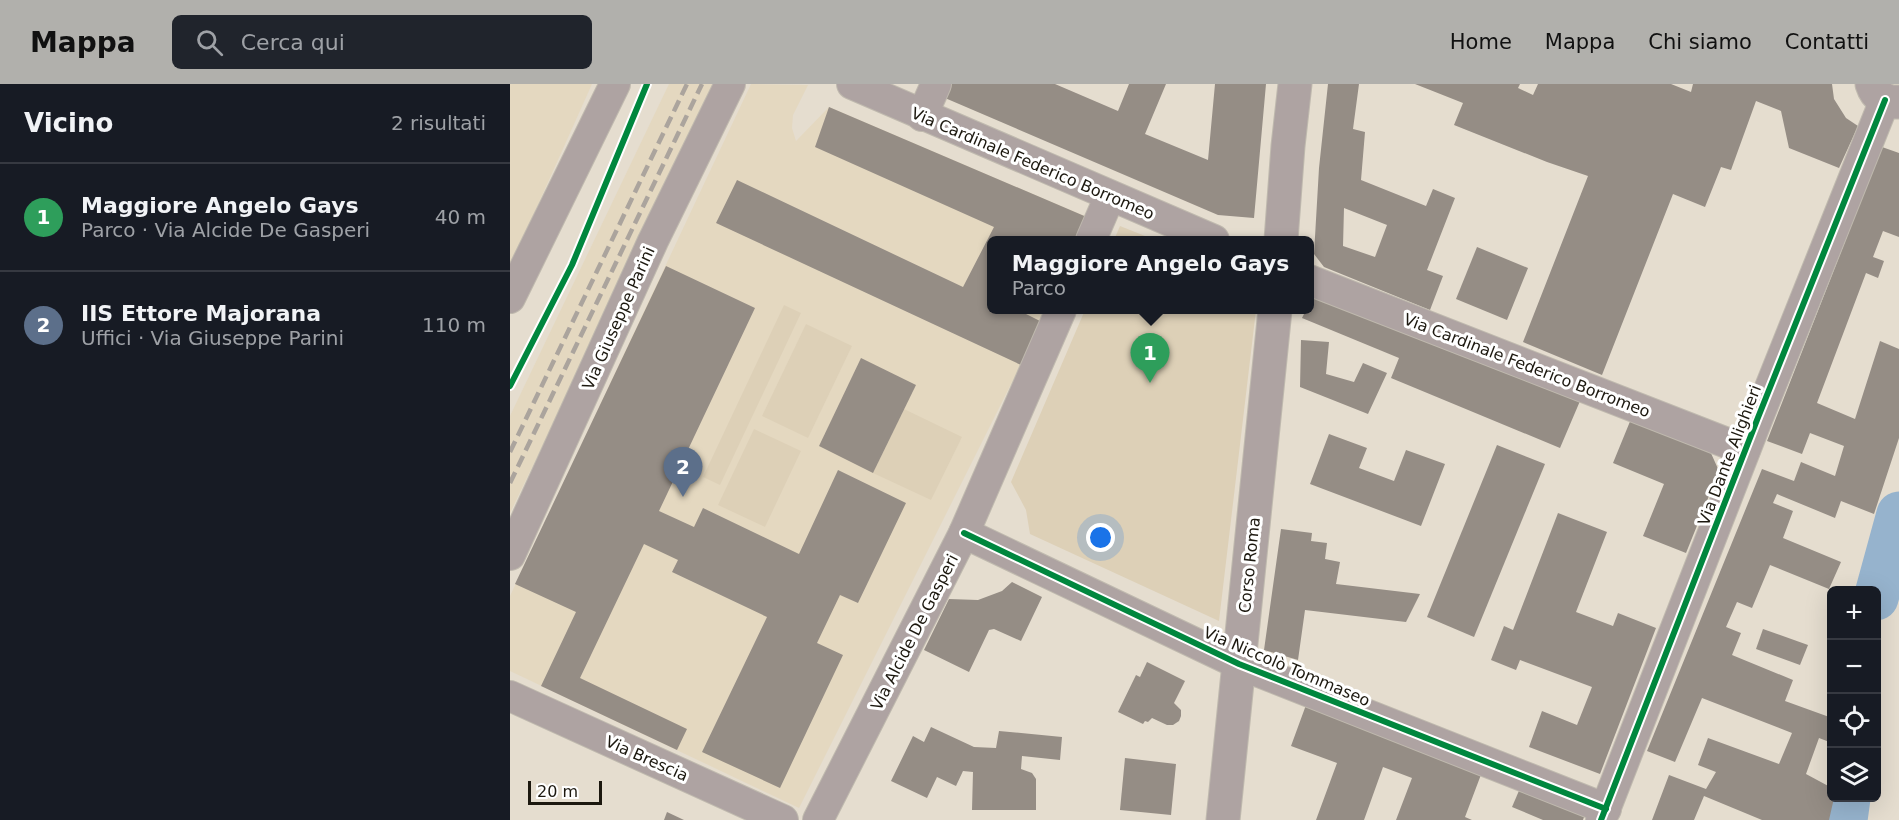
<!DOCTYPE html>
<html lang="it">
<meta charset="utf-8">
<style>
:root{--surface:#171b24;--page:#20242c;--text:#f1f3f6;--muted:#9ea1a6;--line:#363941;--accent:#b1b0ac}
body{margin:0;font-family:"DejaVu Sans",sans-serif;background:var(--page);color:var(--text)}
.controls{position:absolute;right:18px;bottom:18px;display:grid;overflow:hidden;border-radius:9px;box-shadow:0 6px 24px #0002}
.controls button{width:54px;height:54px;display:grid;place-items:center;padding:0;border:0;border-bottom:2px solid var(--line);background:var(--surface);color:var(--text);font:30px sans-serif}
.scale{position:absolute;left:18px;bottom:15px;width:74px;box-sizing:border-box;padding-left:6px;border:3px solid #1c180f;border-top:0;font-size:16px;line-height:21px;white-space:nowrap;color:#1c180f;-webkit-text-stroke:4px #fff;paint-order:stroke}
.you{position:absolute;left:591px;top:454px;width:21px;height:21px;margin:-15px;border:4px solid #fff;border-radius:50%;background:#1a73e8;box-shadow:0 0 0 9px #1a73e833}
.badge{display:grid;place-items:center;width:39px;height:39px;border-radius:50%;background:var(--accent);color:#fff;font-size:20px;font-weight:700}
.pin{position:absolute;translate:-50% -50px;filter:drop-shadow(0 2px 3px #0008)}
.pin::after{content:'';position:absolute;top:32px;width:21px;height:18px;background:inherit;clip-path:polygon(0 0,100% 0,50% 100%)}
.popup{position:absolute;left:477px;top:152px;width:327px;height:78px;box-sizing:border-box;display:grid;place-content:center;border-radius:9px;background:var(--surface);filter:drop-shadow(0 2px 4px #0005);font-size:20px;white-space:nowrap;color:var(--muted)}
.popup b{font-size:22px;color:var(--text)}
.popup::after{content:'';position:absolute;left:50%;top:100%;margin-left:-12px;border:12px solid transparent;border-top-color:var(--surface)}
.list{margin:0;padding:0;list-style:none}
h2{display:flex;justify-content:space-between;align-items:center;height:78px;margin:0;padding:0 24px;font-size:26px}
h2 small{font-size:20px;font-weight:400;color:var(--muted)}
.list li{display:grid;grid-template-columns:39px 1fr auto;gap:18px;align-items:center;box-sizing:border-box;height:108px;padding:0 24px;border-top:2px solid var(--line)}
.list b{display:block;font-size:22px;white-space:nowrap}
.list p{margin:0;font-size:20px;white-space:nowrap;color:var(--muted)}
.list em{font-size:20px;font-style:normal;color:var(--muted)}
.icon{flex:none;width:33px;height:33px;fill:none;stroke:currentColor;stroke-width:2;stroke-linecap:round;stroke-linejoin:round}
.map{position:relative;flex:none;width:1389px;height:736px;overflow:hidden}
header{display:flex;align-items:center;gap:36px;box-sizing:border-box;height:84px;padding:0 30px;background:var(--accent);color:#111}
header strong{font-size:28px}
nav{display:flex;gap:33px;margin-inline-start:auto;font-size:21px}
.search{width:420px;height:54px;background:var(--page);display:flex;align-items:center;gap:15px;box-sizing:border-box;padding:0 21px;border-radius:9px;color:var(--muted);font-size:22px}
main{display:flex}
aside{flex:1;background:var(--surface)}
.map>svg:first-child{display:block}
.built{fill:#e4d8c0}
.green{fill:#ddd0b7}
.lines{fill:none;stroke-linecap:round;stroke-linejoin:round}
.river{stroke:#96b3cd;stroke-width:45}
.building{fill:#958d85;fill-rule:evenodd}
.minor-casing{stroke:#bfb9ae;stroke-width:32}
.tertiary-casing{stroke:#bfb9ae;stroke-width:35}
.minor{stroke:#aea3a2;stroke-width:30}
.tertiary{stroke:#aea3a2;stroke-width:33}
.rail{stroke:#aba49d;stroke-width:4.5;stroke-dasharray:12 6;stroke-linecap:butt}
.cycleway-casing{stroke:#fff;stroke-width:10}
.cycleway{stroke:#00873e;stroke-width:6}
.labels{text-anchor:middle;stroke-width:6;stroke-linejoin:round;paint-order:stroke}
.street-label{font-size:16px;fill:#1c180f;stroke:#fff}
</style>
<header>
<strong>Mappa</strong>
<div class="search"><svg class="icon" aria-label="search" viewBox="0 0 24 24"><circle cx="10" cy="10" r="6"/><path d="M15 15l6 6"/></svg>Cerca qui</div>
<nav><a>Home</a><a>Mappa</a><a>Chi siamo</a><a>Contatti</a></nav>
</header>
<main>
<aside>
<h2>Vicino<small>2 risultati</small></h2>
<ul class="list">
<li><span class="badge" style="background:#2e9e5b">1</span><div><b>Maggiore Angelo Gays</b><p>Parco · Via Alcide De Gasperi</p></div><em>40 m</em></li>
<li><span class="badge" style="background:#5c6f8a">2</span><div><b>IIS Ettore Majorana</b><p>Uffici · Via Giuseppe Parini</p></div><em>110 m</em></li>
</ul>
</aside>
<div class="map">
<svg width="1389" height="736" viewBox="0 0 1389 736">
<rect width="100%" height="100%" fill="#e5ddcf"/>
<g class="built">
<path d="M0 0H82L0 183Z"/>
<path d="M159 0H207L0 429V332Z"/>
<path d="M241 0 298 1 283 31 282 44 286 57 319 23 579 134 571 156H481V226H538L289 724 0 587V512Z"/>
</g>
<g class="green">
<path d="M610 142 645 156H604Z"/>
<path d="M274 221 291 229 210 401 193 393Z"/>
<path d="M575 226H746L709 537 520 450 516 426 501 398Z"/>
<path d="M296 240 342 262 298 354 252 332Z"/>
<path d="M394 325 452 353 421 416 363 389Z"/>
<path d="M244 345 291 367 255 443 208 421Z"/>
</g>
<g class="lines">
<g class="river">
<path d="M1366 514 1389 430"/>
<path d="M1335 736 1338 714"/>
</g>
</g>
<g class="building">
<path d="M441 0H545L608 27 619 0H656L635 50 698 76 705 0H756L744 134 708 131 435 14Z"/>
<path d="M818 0H849L843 45 855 48 851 96 916 122 923 105 945 114 917 186 933 192 920 226 814 183 804 170 809 84ZM834 124 877 141 865 173 833 162Z"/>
<path d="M905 0H1010L1008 4 1023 11 1028 0H1161L1181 8 1183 0H1322L1324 15 1336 34 1348 42 1329 84 1279 64 1271 27 1246 17 1221 86 1211 83 1195 123 1163 110 1092 291 1013 258 1078 92 1037 78 944 41 953 19Z"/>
<path d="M319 23 579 134 571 156H481V226H508L532 238 511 281 206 139 227 96 453 203 484 143 305 63Z"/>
<path d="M1372 63 1389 69V153L1373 147 1363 173 1374 177 1368 194 1356 189 1307 319 1345 335 1370 257 1389 265V354L1364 430 1331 417 1325 434 1267 410 1263 419 1283 427 1273 454 1331 478 1319 505 1260 481 1242 524 1227 518 1216 543 1231 549 1222 571 1283 596 1275 617 1322 634V659L1309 654 1296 690 1322 704V714H1324L1319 736H1252L1194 712 1184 736H1142L1159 691 1196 705 1206 688 1188 681 1198 654 1269 680 1282 649 1192 614 1165 678 1137 667 1252 385 1284 397 1291 378 1325 392 1334 362 1300 349 1292 370 1257 357Z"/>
<path d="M967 163 1018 184 997 236 946 215Z"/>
<path d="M156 182 245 224 149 427 184 443 193 424 289 470 328 386 396 419 348 519 330 511 307 559 333 571 270 704 192 668 257 533 162 488 168 476 134 460 70 594 177 645 167 666 31 602 66 528 5 500Z"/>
<path d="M803 207 1070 317 1050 364 881 294 889 274 792 234 796 226 799 225V217Z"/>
<path d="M791 256 819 258 816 290 844 298 853 279 877 289 858 330 790 303Z"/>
<path d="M351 274 406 301 363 389 309 362Z"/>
<path d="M1121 335 1200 367 1209 387 1176 469 1133 452 1154 400 1103 379Z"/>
<path d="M819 350 857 364 849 384 884 397 896 366 935 380 911 442 800 400Z"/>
<path d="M987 361 1035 380 964 553 917 533Z"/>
<path d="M1048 429 1097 448 1066 528 1103 542 1108 529 1146 544 1090 690 1019 663 1032 627 1067 641 1082 603 1010 576 1006 586 981 576 994 542 1003 546Z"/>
<path d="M771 445 802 449 801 457 817 459 815 475 830 478 826 500 910 510 896 538 795 526 788 576 754 566Z"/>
<path d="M502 498 532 513 511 557 484 545 479 546 459 588 414 566 439 515 468 516 492 507Z"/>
<path d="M1253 545 1298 561 1290 581 1246 565Z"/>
<path d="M637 578 675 597 664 619 671 626V632L669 637 663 641H657L642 634 638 638 635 637 633 640 608 628 626 591 630 593Z"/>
<path d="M796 621 972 688 955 733 962 736H886L902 694 873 683 854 736H806L827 679 781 662Z"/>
<path d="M421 643 464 663 486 664 489 647 552 653 550 676 512 672 511 685 522 689 526 695V726H462L463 688 453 687 446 702 427 693 417 714 381 697 403 652 414 658Z"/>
<path d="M615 674 666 680 661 731 610 726Z"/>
<path d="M1011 702 1075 730 1073 736H1033L1002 723Z"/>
<path d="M157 728 174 736H154Z"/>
</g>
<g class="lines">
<defs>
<g id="minor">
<path d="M342 0 704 156"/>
<path d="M412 32 426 0"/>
<path d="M581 156 600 112"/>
<path d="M799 196 1235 366"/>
<path d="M0 214 105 0"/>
<path d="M454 449 729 580 1096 725"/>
<path d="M0 471 143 157 220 0"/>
<path d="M0 612 273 736"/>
<path d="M308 736 454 449 551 226"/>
<path d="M1091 736 1247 336 1375 16"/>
</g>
<g id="tertiary">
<path d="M1362 0C1366 13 1376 19 1389 18"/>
<path d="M771 156 778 62 785 0"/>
<path d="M713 736 765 226"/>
</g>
</defs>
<use href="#minor" class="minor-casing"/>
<use href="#tertiary" class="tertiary-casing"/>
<use href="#minor" class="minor"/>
<use href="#tertiary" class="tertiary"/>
<g class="rail">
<path d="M0 368 177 0"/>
<path d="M0 399 192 0"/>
</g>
<defs>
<g id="cycleway">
<path d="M0 302 62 181 137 0"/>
<path d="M454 449 729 580 1096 725"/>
<path d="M1091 736 1247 336 1375 16"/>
</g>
</defs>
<use href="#cycleway" class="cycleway-casing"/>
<use href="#cycleway" class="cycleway"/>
</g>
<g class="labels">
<g class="street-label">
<text transform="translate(523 79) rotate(23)" y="6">Via Cardinale Federico Borromeo</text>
<text transform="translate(108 234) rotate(-66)" y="6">Via Giuseppe Parini</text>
<text transform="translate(1017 281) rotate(21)" y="6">Via Cardinale Federico Borromeo</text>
<text transform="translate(1219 371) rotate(-69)" y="6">Via Dante Alighieri</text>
<text transform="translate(739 481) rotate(-84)" y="6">Corso Roma</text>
<text transform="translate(404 548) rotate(-63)" y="6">Via Alcide De Gasperi</text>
<text transform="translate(777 582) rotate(23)" y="6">Via Niccolò Tommaseo</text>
<text transform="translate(137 674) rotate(24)" y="6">Via Brescia</text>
</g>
</g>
</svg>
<div class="controls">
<button>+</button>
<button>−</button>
<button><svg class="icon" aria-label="locate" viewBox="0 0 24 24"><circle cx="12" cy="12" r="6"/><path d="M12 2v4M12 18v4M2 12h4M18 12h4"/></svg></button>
<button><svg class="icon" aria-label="layers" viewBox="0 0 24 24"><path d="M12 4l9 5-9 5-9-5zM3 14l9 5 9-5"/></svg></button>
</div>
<div class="scale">20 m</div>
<div class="you"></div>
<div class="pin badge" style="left:640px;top:299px;background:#2e9e5b">1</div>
<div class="popup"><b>Maggiore Angelo Gays</b>Parco</div>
<div class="pin badge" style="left:173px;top:413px;background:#5c6f8a">2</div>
</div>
</main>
